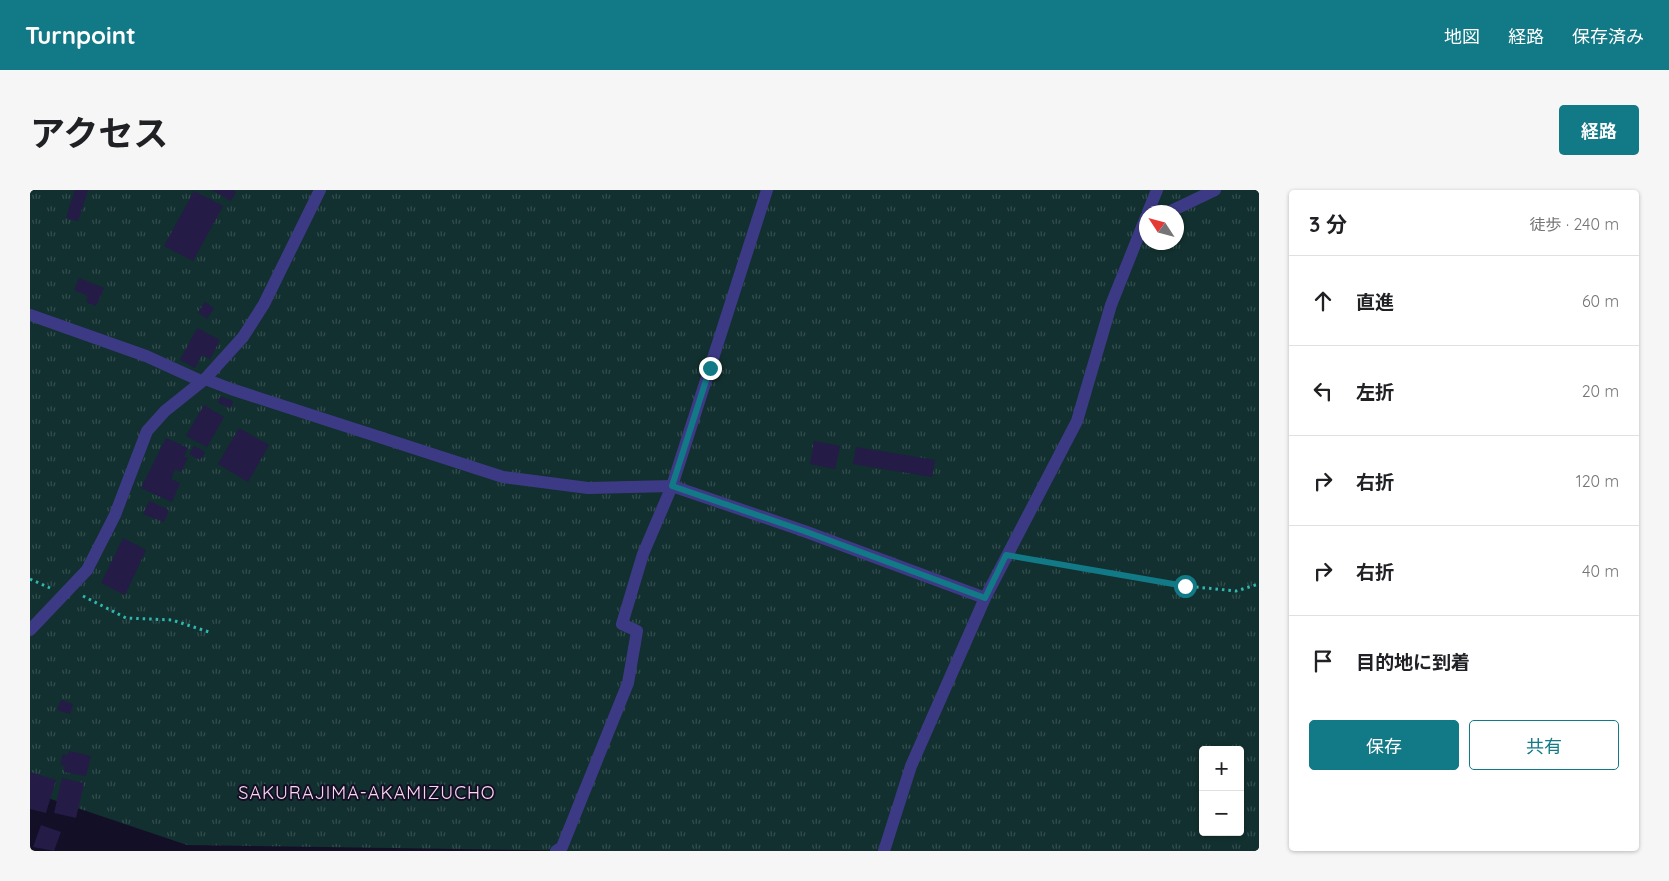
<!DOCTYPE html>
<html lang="ja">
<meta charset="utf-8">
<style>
:root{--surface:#fff;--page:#f6f6f6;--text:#202124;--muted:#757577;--line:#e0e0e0;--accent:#127987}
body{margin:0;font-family:Quicksand,"Noto Sans JP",sans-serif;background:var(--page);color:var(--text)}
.controls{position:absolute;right:15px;bottom:15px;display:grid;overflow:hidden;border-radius:5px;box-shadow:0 1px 4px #0004}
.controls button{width:45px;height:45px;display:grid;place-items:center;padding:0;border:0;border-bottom:1px solid var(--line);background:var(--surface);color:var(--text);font:25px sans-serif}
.compass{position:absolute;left:1109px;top:15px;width:45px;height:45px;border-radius:50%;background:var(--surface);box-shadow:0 1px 4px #0004;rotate:306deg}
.stop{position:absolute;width:15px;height:15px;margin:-11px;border:4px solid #127987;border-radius:50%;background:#fff}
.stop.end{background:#127987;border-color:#fff;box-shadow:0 1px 5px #0008}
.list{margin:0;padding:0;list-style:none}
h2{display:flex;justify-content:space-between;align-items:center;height:65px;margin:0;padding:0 20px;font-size:21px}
h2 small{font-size:16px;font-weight:400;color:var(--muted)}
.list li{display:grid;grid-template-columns:32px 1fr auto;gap:15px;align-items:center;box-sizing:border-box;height:90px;padding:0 20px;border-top:1px solid var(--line)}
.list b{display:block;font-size:19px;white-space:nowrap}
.list em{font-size:16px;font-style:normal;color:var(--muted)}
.actions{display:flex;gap:10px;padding:15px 20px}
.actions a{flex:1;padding:11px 0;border:1px solid var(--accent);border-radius:5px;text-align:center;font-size:18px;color:var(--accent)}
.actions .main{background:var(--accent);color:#fff}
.icon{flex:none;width:28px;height:28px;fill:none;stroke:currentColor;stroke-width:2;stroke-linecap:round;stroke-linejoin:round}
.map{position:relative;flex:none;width:1229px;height:661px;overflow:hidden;border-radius:5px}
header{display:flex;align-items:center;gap:30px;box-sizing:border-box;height:70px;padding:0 25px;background:var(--accent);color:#fff}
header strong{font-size:24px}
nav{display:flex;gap:28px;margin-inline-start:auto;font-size:18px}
.intro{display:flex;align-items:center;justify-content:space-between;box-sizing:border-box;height:120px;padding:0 30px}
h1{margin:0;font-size:35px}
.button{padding:12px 22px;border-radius:5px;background:var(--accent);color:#fff;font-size:18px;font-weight:700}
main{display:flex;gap:30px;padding:0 30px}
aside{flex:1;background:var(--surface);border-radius:5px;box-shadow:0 1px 4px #0004}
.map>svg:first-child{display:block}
.park{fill:url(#park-tufts);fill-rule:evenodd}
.building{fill:#241b47}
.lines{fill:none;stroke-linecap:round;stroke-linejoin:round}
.path{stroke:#2fb8b0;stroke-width:3;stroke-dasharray:2.5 4;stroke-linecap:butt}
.minor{stroke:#3d3a85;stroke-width:12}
.route{stroke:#127987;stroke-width:6}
.labels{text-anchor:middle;stroke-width:4;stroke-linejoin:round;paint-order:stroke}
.quarter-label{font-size:18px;letter-spacing:1px;fill:#ffd6f0;stroke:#130f26}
</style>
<header>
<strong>Turnpoint</strong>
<nav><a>地図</a><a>経路</a><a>保存済み</a></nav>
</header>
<div class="intro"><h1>アクセス</h1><a class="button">経路</a></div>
<main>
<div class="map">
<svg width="1229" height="661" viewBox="0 0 1229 661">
<defs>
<pattern id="park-tufts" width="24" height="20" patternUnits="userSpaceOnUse" patternTransform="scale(1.25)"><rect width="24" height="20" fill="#12302f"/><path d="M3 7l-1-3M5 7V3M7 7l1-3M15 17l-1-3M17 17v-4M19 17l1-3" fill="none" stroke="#344d4e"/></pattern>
</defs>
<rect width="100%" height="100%" fill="#130f26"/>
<path class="park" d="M0 0H1229V661H555L157 655 0 602ZM1116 22H1146V52H1116ZM1173 560H1210V642H1173Z"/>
<g class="building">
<path d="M45 0H58L48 31 36 28Z"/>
<path d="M182 0H203L206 2 201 11Z"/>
<path d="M164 1 193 16 163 71 134 56Z"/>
<path d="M49 88 74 98 66 116 56 112 58 106 44 100Z"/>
<path d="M175 112 184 118 177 129 168 122Z"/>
<path d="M167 138 190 150 180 169 172 165 165 178 150 170Z"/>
<path d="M190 206 203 211 201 218 188 213Z"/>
<path d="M174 215 194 227 177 257 156 246Z"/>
<path d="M209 238 239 255 218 292 188 274Z"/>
<path d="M136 248 158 258 154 267 158 268 151 282 145 279 141 289 150 293 142 312 111 298Z"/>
<path d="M784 251 810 256 805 279 780 274Z"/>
<path d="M164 256 175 262 170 270 159 264Z"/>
<path d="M826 257 905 270 902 287 823 274Z"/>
<path d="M119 311 139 320 134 332 113 324Z"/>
<path d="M93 348 116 360 95 405 71 393Z"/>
<path d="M31 510 43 514 40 524 27 520Z"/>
<path d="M39 561 61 566 56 586 34 582 35 576 30 575 33 564 38 565Z"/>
<path d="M0 582 26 590 16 623 0 619Z"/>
<path d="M32 588 54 593 46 628 24 623Z"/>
<path d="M11 635 31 642 24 661 3 657Z"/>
</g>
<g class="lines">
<g class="path">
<path d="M993 368 1155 396 1206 401 1229 394"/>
<path d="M0 389 20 398"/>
<path d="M53 406 96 428 142 430 179 442"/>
</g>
<g class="minor">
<path d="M1118 22 1127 0"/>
<path d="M1139 22 1185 0"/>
<path d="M0 125 116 166 171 191"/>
<path d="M175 189 201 199 473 287 558 298 642 296 774 341 955 408"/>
<path d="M0 440 57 380 85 325 117 241 135 221 175 189 213 147 234 114 290 0"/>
<path d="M526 661 532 657 598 493 607 441 592 434 613 364 642 296 737 0"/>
<path d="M854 661 881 576 955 408 1047 231 1081 115 1116 27"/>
</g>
</g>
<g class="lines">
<path class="route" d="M680 178 642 296 774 341 955 408 976 365 1155 396"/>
</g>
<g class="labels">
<g class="quarter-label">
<text x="337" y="609">SAKURAJIMA-AKAMIZUCHO</text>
</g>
</g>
</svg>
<div class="controls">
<button>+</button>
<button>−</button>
</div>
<svg class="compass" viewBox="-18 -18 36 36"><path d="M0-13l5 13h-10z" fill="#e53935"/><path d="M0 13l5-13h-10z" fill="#757577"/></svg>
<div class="stop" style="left:1155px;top:396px"></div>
<div class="stop end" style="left:680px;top:178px"></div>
</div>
<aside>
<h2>3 分<small>徒歩 · 240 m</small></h2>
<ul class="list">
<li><svg class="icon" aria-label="ahead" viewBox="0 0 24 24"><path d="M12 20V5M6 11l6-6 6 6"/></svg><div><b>直進</b></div><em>60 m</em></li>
<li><svg class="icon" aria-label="left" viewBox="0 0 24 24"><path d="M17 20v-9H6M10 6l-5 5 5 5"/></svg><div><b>左折</b></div><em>20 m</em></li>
<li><svg class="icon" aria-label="right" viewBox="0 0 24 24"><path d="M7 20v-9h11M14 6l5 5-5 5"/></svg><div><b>右折</b></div><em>120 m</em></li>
<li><svg class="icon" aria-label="right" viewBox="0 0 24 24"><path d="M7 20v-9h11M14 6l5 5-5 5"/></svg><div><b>右折</b></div><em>40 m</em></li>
<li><svg class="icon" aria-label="arrive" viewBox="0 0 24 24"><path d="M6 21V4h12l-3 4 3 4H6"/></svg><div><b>目的地に到着</b></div></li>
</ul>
<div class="actions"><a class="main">保存</a><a>共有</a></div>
</aside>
</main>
